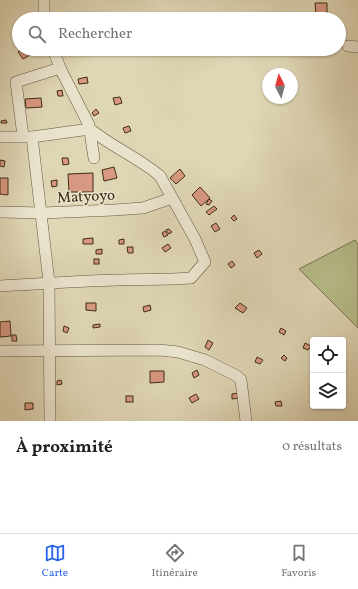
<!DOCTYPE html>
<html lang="fr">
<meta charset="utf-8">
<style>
:root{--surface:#fff;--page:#f2f2f2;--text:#202124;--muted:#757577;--line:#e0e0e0;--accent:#2563eb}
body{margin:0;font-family:Vollkorn,serif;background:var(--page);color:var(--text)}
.controls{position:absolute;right:12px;bottom:12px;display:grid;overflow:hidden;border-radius:4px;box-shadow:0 1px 3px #0004}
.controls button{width:36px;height:36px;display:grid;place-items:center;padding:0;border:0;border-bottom:1px solid var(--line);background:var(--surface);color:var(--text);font:20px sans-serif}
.compass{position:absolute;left:262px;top:68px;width:36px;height:36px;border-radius:50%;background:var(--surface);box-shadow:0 1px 3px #0004;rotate:354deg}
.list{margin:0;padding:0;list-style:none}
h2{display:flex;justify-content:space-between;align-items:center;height:52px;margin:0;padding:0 16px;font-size:17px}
h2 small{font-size:13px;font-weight:400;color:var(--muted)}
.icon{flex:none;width:22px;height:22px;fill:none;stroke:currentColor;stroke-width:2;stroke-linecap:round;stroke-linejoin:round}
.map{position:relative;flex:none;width:358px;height:421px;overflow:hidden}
.search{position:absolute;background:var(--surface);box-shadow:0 1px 3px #0004;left:12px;right:12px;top:12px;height:44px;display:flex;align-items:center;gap:10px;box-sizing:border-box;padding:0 14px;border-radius:22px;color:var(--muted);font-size:15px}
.sheet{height:112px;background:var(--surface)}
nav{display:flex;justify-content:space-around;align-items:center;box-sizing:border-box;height:56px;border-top:1px solid var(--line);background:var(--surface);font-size:11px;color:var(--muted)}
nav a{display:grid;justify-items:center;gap:2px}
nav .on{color:var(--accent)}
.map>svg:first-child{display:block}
.green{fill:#b6bc8a;stroke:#7a7450}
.building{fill:#d89881;stroke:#3f2c15}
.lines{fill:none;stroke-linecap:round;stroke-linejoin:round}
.minor-casing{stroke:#67563d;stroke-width:12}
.minor{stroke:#eae4cf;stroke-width:11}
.labels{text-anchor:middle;stroke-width:3;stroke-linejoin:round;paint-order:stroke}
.street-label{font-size:15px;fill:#3f2c15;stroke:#eae4cf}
</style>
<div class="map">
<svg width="358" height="421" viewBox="0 0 358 421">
<rect width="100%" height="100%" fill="#dfd6b5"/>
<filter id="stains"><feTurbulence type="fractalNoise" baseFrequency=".005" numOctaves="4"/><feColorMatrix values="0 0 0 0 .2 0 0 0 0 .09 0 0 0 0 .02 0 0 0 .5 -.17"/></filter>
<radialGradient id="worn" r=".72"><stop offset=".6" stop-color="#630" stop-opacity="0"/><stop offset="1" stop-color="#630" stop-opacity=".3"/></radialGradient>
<path class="green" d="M355 240 358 245V328L299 269Z"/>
<g class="building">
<path d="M315 3H327V15H316Z"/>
<path d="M64 15 65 19H58V16Z"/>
<path d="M22 49H26L30 55 23 59 18 52Z"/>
<path d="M87 77 88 83 79 84 78 79Z"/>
<path d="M62 90 63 96H58L57 91Z"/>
<path d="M120 97 122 103 115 105 113 98Z"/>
<path d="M41 98 42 107 26 108 25 99Z"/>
<path d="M96 109 99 113 94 116 92 113Z"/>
<path d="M6 120 7 123H1V121Z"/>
<path d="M129 126 131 131 125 133 123 128Z"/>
<path d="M62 158H68L69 164 63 165Z"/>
<path d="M0 160 5 161 4 167 0 166Z"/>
<path d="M114 167 117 178 104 181 102 170Z"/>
<path d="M180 169 185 176 176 184 170 178Z"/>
<path d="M93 173V192H69L68 174Z"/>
<path d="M0 178H8V195L0 194Z"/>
<path d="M57 180V186L52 187 51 181Z"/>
<path d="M200 187 210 198 201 206 192 195Z"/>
<path d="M209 199 212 201 209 205 206 204Z"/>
<path d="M214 206 217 209 209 215 206 212Z"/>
<path d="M234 215 237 219 234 221 231 218Z"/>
<path d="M216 223 220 229 215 232 211 226Z"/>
<path d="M169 229 172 232 169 234 166 230Z"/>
<path d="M165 231 168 235 164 237 162 233Z"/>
<path d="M93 238V244H83V239Z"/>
<path d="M124 239V244H119V240Z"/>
<path d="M168 244 171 248 165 252 162 248Z"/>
<path d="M127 247H133V253H128Z"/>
<path d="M102 249V254H96V250Z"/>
<path d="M259 250 262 254 257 258 254 253Z"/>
<rect x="94" y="259" width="5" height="5"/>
<path d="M232 261 235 265 231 268 228 264Z"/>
<path d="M86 303H96V311L86 310Z"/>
<path d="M240 303 247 308 243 313 235 308Z"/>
<path d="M150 305 151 310 144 312 143 307Z"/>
<path d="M10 321 11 336 0 337V322Z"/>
<path d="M100 324V327L93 328V325Z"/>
<path d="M64 326 69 328 67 333 63 331Z"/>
<path d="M281 328 286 331 284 335 279 332Z"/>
<path d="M12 335H16L17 341H12Z"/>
<path d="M208 340 213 343 209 350 205 347Z"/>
<path d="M305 343 311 346 308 350 303 348Z"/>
<path d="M284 355 287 358 285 361 281 358Z"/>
<path d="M257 357 263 360 260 364 255 362Z"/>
<path d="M197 370 199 375 194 378 192 373Z"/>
<path d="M150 371H164V382L150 383Z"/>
<path d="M61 380 62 384 57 385V381Z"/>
<path d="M238 393 239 398 232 399V394Z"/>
<path d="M196 394 199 399 192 403 189 398Z"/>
<rect x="126" y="396" width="7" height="6"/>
<path d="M281 401 282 406H276L275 402Z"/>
<path d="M25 403H33V409L25 410Z"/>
</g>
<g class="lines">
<defs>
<g id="minor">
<path d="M44 19V0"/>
<path d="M348 46 358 47"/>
<path d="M60 68 89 125 94 158"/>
<path d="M23 136 16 82 60 68 53 49"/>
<path d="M0 137H32L90 129C112 147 139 158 160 176L195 239 205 262 191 278C166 280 142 279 117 280 78 281 39 284 0 286"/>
<path d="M32 137 49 282 50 421"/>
<path d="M0 212 42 213 114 210 143 208 172 198"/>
<path d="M0 351 159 350 178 352 205 360 237 376 241 380 246 421"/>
</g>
</defs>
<use href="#minor" class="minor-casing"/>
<use href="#minor" class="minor"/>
</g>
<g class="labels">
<g class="street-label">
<text transform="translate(86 196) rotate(-3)" y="5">Matyoyo</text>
</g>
</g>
<rect width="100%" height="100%" filter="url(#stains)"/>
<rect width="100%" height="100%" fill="url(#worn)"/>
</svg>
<div class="controls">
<button><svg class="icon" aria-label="locate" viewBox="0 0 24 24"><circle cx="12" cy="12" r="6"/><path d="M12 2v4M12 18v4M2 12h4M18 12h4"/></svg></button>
<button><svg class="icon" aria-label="layers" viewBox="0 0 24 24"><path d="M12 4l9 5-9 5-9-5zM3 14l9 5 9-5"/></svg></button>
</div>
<svg class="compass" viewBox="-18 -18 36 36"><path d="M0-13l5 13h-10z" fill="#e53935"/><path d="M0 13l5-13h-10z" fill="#757577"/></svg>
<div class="search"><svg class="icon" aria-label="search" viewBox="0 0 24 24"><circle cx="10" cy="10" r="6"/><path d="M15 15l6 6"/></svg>Rechercher</div>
</div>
<section class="sheet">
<h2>À proximité<small>0 résultats</small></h2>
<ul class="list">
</ul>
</section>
<nav>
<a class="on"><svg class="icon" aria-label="map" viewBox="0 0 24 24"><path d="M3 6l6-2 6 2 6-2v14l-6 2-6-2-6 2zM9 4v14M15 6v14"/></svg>Carte</a>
<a><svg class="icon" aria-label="directions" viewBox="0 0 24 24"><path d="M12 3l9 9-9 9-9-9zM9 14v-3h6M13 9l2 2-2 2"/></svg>Itinéraire</a>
<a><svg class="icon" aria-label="saved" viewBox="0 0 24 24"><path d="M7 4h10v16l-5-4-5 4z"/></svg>Favoris</a>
</nav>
